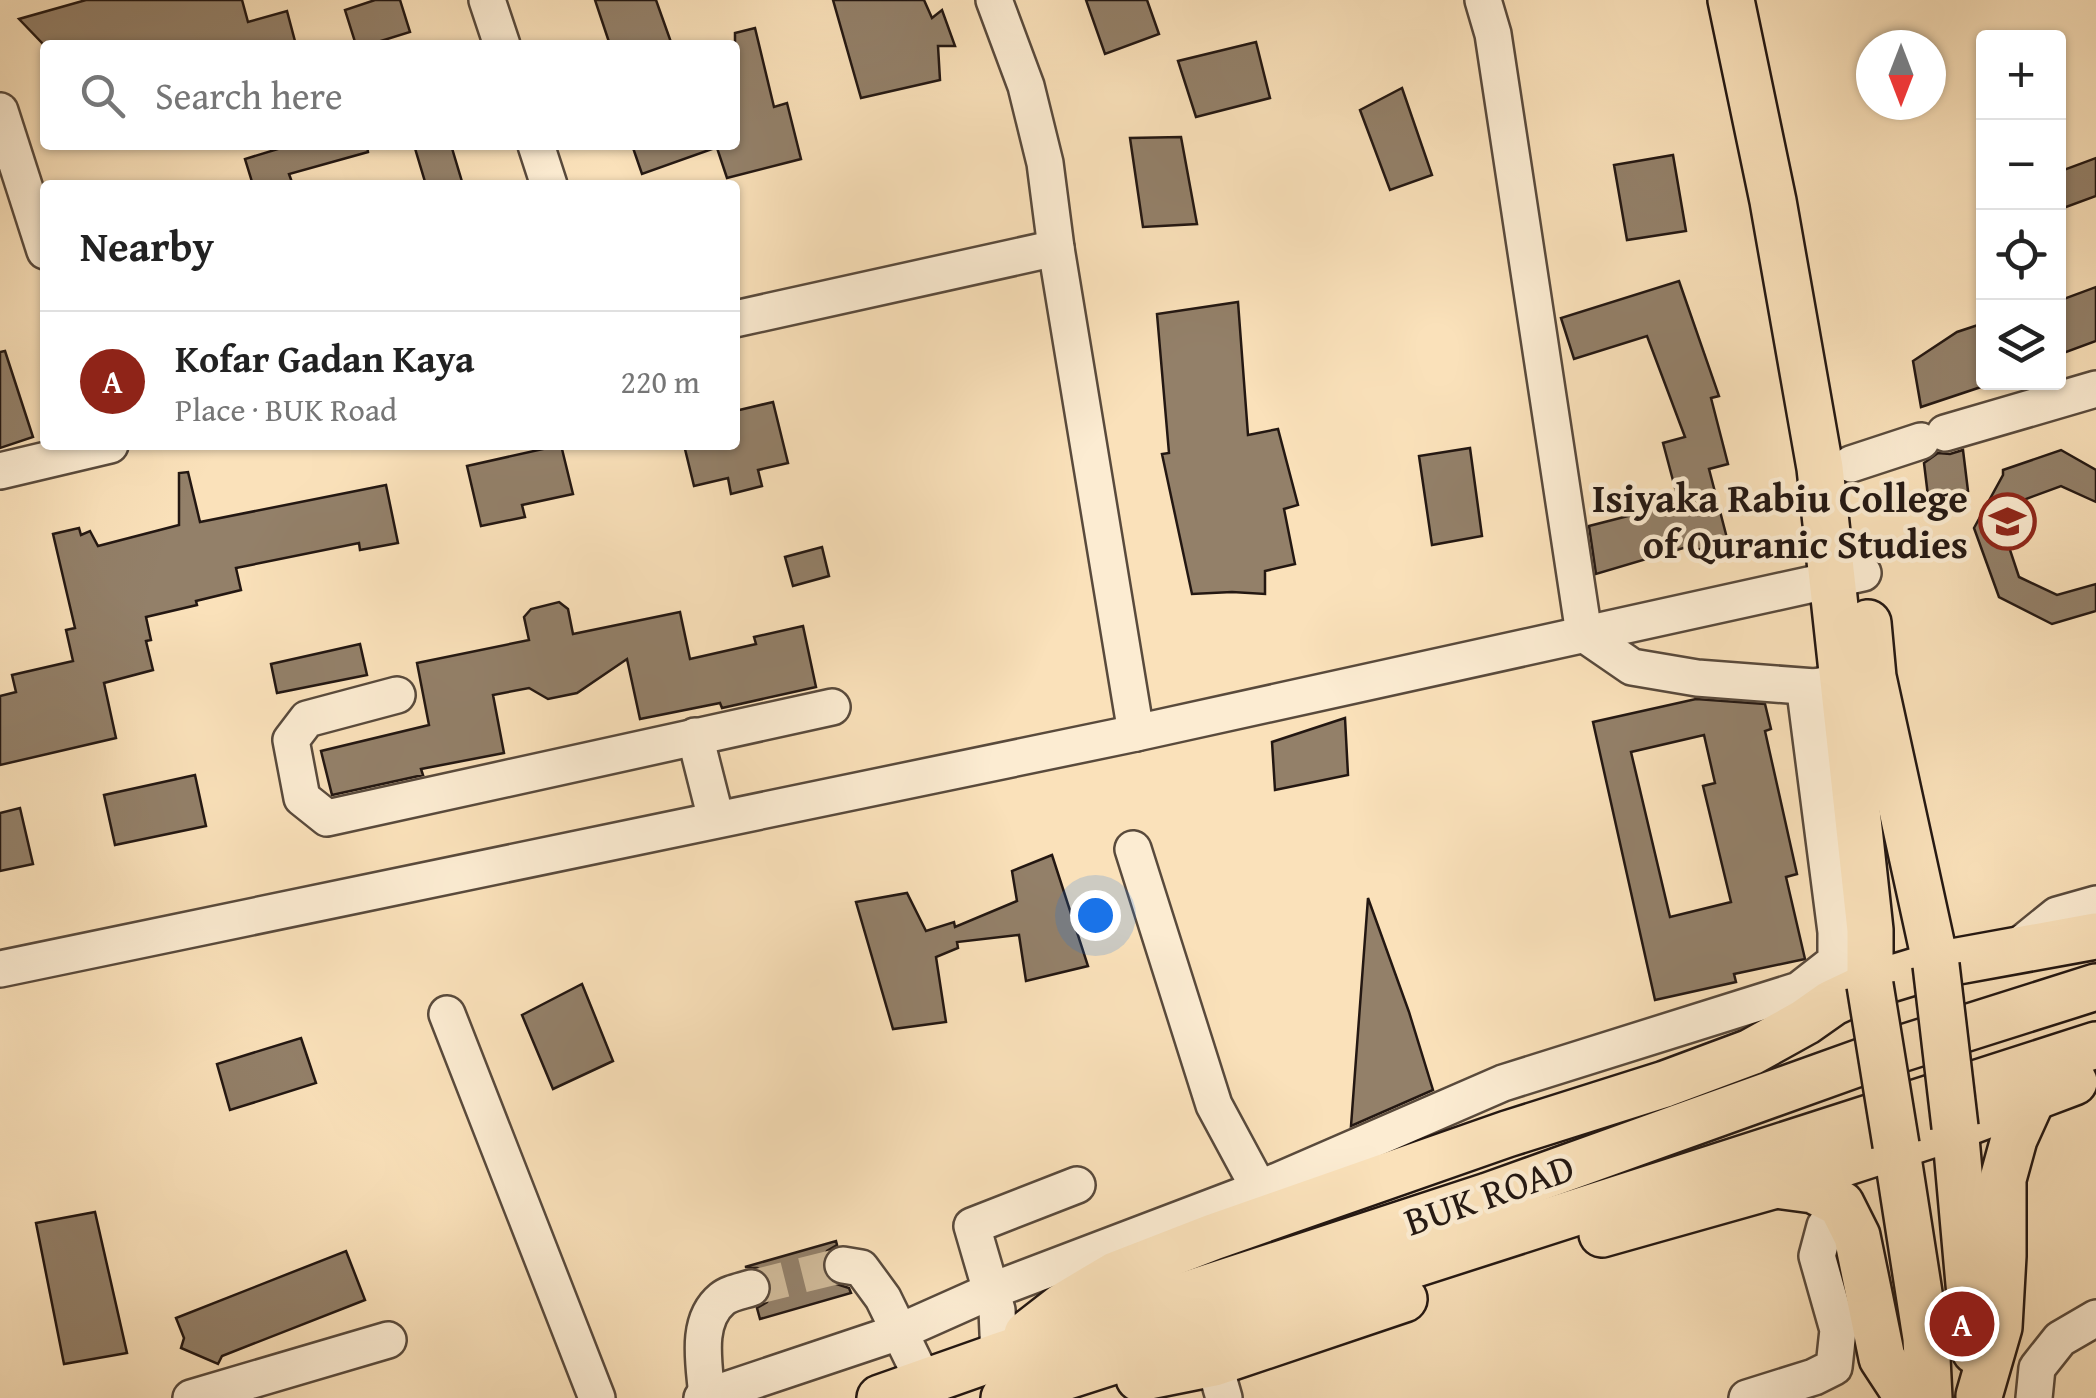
<!DOCTYPE html>
<meta charset="utf-8">
<style>
:root{--surface:#fff;--page:#f2f2f2;--text:#222;--muted:#767676;--line:#e0e0e0;--accent:#8f2418}
body{margin:0;font-family:"Gentium Book Plus",serif;background:var(--page);color:var(--text)}
.controls{position:absolute;right:30px;top:30px;display:grid;overflow:hidden;border-radius:10px;box-shadow:0 2px 8px #0004}
.controls button{width:90px;height:90px;display:grid;place-items:center;padding:0;border:0;border-bottom:2px solid var(--line);background:var(--surface);color:var(--text);font:50px sans-serif}
.compass{position:absolute;left:1856px;top:30px;width:90px;height:90px;border-radius:50%;background:var(--surface);box-shadow:0 2px 8px #0004;rotate:180deg}
.you{position:absolute;left:1095px;top:915px;width:35px;height:35px;margin:-25px;border:8px solid #fff;border-radius:50%;background:#1a73e8;box-shadow:0 0 0 15px #1a73e833}
.badge{display:grid;place-items:center;width:65px;height:65px;border-radius:50%;background:var(--accent);color:#fff;font-size:32px;font-weight:700}
.pin{position:absolute;translate:-50% -50%;border:5px solid #fff;box-shadow:0 2px 10px #0006}
.list{margin:0;padding:0;list-style:none}
h2{display:flex;justify-content:space-between;align-items:center;height:130px;margin:0;padding:0 40px;font-size:42px}
h2 small{font-size:32px;font-weight:400;color:var(--muted)}
.list li{display:grid;grid-template-columns:65px 1fr auto;gap:30px;align-items:center;box-sizing:border-box;height:140px;padding:0 40px;border-top:2px solid var(--line)}
.list b{display:block;font-size:38px;white-space:nowrap}
.list p{margin:0;font-size:32px;white-space:nowrap;color:var(--muted)}
.list em{font-size:32px;font-style:normal;color:var(--muted)}
.icon{flex:none;width:55px;height:55px;fill:none;stroke:currentColor;stroke-width:2;stroke-linecap:round;stroke-linejoin:round}
.map{position:relative;flex:none;width:2096px;height:1398px;overflow:hidden}
.search{position:absolute;background:var(--surface);box-shadow:0 2px 8px #0004;left:40px;top:40px;width:700px;height:110px;display:flex;align-items:center;gap:25px;box-sizing:border-box;padding:0 35px;border-radius:10px;color:var(--muted);font-size:38px}
.panel{position:absolute;background:var(--surface);box-shadow:0 2px 8px #0004;left:40px;top:180px;width:700px;height:270px;border-radius:10px}
.map>svg:first-child{display:block}
.building{fill:#938069;stroke:#231712;stroke-width:2.5;fill-rule:evenodd}
.lines{fill:none;stroke-linecap:round;stroke-linejoin:round}
.minor-tunnel{stroke:#cfb998;stroke-width:35;stroke-dasharray:35 18;stroke-linecap:butt}
.minor-casing{stroke:#594a3c;stroke-width:40}
.major-casing{stroke:#231712;stroke-width:50}
.minor{stroke:#fcecd2;stroke-width:35}
.major{stroke:#fae1ba;stroke-width:45}
.major-bridge-casing{stroke:#231712;stroke-width:50;stroke-linecap:butt}
.major-bridge{stroke:#fae1ba;stroke-width:45}
.labels{text-anchor:middle;stroke-width:9;stroke-linejoin:round;paint-order:stroke}
.poi-label{font-size:40px;font-weight:bold;fill:#231712;stroke:#fcecd2;text-anchor:end}
.street-label{font-size:40px;fill:#231712;stroke:#fcecd2}
</style>
<div class="map">
<svg width="2096" height="1398" viewBox="0 0 2096 1398">
<rect width="100%" height="100%" fill="#fae1ba"/>
<filter id="stains"><feTurbulence type="fractalNoise" baseFrequency=".002" numOctaves="4"/><feColorMatrix values="0 0 0 0 .2 0 0 0 0 .09 0 0 0 0 .02 0 0 0 .5 -.17"/></filter>
<radialGradient id="worn" r=".72"><stop offset=".6" stop-color="#630" stop-opacity="0"/><stop offset="1" stop-color="#630" stop-opacity=".3"/></radialGradient>
<g class="building">
<path d="M86 0H242L248 22 287 11 296 45H44L19 19Z"/>
<path d="M375 0H400L410 32 368 45H356L345 10Z"/>
<path d="M595 0H656L672 45H610Z"/>
<path d="M833 0H924L932 18 942 10 955 46H938L940 80 861 98Z"/>
<path d="M1086 0H1147L1159 34 1105 54Z"/>
<path d="M755 28 774 107 787 103 801 159 727 178 716 145H735V33Z"/>
<path d="M1256 42 1270 98 1196 117 1178 61Z"/>
<path d="M1402 88 1432 175 1390 190 1360 110Z"/>
<path d="M1181 137 1197 224 1143 227 1130 138Z"/>
<path d="M291 145H367L368 152 289 174 293 185H253L245 159Z"/>
<path d="M414 145H451L463 185H426Z"/>
<path d="M632 145H714L715 148 642 174Z"/>
<path d="M1673 155 1686 231 1627 240 1614 165Z"/>
<path d="M2096 158V196L2058 210V172Z"/>
<path d="M1679 281 1719 396 1711 398 1728 464 1709 469 1728 542 1692 551 1690 546 1596 574 1589 526 1679 503 1663 443 1685 437 1647 336 1574 359 1561 318Z"/>
<path d="M2096 287V341L2058 355V301Z"/>
<path d="M1238 302 1248 435 1278 429 1298 505 1284 509 1295 564 1265 571V594L1232 592 1192 594 1162 454 1169 453 1157 314Z"/>
<path d="M1984 323V386L1921 407 1913 361 1957 332Z"/>
<path d="M5 351 33 437 0 448V352Z"/>
<path d="M773 402 788 463 758 470 762 486 731 494 728 478 694 486 684 445H735V411Z"/>
<path d="M561 445 573 494 522 505 525 517 481 526 467 466Z"/>
<path d="M1470 448 1482 536 1432 545 1419 456Z"/>
<path d="M1963 450 1968 491 1928 496 1924 463 1938 453 1950 454Z"/>
<path d="M2061 450 2096 470V502L2061 486 2026 499 2005 535 2019 577 2057 595 2096 584V611L2052 624 1999 597 1974 528 2003 475V470Z"/>
<path d="M188 472 200 522 386 485 398 543 360 550 359 543 236 568 241 590 196 601 197 605 146 617 151 640 146 641 153 670 104 683 116 738 0 765V696L16 692 12 675 73 661 66 630 75 628 53 534 79 528 81 535 90 531 98 546 179 525V473Z"/>
<path d="M822 547 829 576 793 586 785 557Z"/>
<path d="M559 602 568 609 573 634 680 612 690 659 756 644 754 637 803 626 816 687 722 708 720 703 640 719 627 659 577 693 548 699 529 688 493 695 504 753 421 769 423 775 332 795 321 751 429 725 417 663 529 640 524 617 531 609Z"/>
<path d="M360 644 367 675 277 693 271 664Z"/>
<path d="M1696 699 1765 704 1771 729 1765 731 1797 874 1786 877 1805 959 1734 974 1736 982 1655 1000 1593 722ZM1704 735 1715 783 1703 786 1731 902 1670 917 1631 752Z"/>
<path d="M1345 718 1348 775 1275 790 1272 742Z"/>
<path d="M195 775 206 826 115 845 104 795Z"/>
<path d="M20 808 33 864 0 871V813Z"/>
<path d="M1052 855 1088 966 1026 981 1019 935 957 942 958 948 936 957 946 1022 893 1029 856 902 907 893 926 931 954 922 955 927 1017 901 1012 871Z"/>
<path d="M1368 898 1409 1012 1433 1090 1351 1126Z"/>
<path d="M582 984 613 1061 553 1089 522 1015Z"/>
<path d="M301 1038 316 1083 230 1110 217 1064Z"/>
<path d="M95 1212 127 1353 64 1364 36 1223Z"/>
<path d="M836 1241 837 1245 827 1251 822 1261 823 1272 830 1282 849 1288 851 1293 760 1319 757 1308 767 1302 771 1294V1283L765 1272 757 1268 745 1267Z"/>
<path d="M346 1251 365 1300 222 1356 218 1364 181 1348 184 1338 176 1318Z"/>
</g>
<g class="lines">
<path class="minor-tunnel" d="M751 1288 843 1265"/>
<defs>
<g id="minor">
<path d="M487 0 502 45"/>
<path d="M994 0 1026 86 1045 163 1056 248 1136 733"/>
<path d="M1483 0 1493 34 1584 634 1632 667 1697 678 1815 687"/>
<path d="M0 111 45 251"/>
<path d="M536 145 549 185"/>
<path d="M735 319 1056 248"/>
<path d="M1945 433 2096 389"/>
<path d="M1851 464 1921 441"/>
<path d="M0 471 110 445"/>
<path d="M397 695 307 719 291 740 302 798 327 818 832 707"/>
<path d="M695 736 716 819"/>
<path d="M1133 849 1214 1105 1269 1207"/>
<path d="M2015 949 2057 915 2096 904"/>
<path d="M0 969 1136 733 1863 573"/>
<path d="M447 1014 597 1398"/>
<path d="M843 1265 861 1268 883 1298 924 1382"/>
<path d="M999 1356 997 1310 991 1291 1259 1189 1503 1083 1799 990 1836 961V932L1806 699 1815 687 1842 681"/>
<path d="M1214 1363 1224 1398"/>
<path d="M191 1398 388 1340"/>
<path d="M702 1398 899 1332 991 1291 972 1226 1077 1185"/>
<path d="M707 1398C705 1367 694 1322 722 1299 729 1293 742 1291 751 1288"/>
<path d="M1747 1398 1814 1377 1834 1367 1838 1330 1817 1256 1825 1226 1841 1204"/>
<path d="M2034 1398 2037 1368 2060 1339 2096 1318"/>
</g>
<g id="major">
<path d="M1731 0 1773 201 1820 468 1870 930V985"/>
<path d="M1868 623 1873 677 1936 965"/>
<path d="M1955 1127 1975 1351"/>
<path d="M1896 1145 1926 1338 1929 1398"/>
<path d="M1776 1185 1813 1190 1841 1204 1857 1236 1882 1358 1901 1387 1915 1398"/>
<path d="M1602 1234 1776 1185 1955 1127 2074 1082"/>
<path d="M1027 1334 1063 1306 1115 1275 1213 1237 1507 1134 1665 1084 1751 1052 1805 1022 1832 1003 1870 985 1936 965 2096 936"/>
<path d="M1139 1378 1214 1363 1404 1299"/>
<path d="M1979 1396 1999 1327 2003 1256V1179L2014 1139 2033 1097"/>
<path d="M880 1398 999 1356 1488 1196 1878 1056 2096 987"/>
<path d="M1004 1398 1033 1387 2096 1045"/>
</g>
</defs>
<use href="#minor" class="minor-casing"/>
<use href="#major" class="major-casing"/>
<use href="#minor" class="minor"/>
<use href="#major" class="major"/>
<defs>
<g id="major-bridge">
<path d="M1936 965 1955 1127"/>
<path d="M1870 985 1896 1145"/>
</g>
</defs>
<use href="#major-bridge" class="major-bridge-casing"/>
<use href="#major-bridge" class="major-bridge"/>
</g>
<defs>
<symbol id="university-ring" viewBox="-11 -11 22 22"><circle r="9.5" fill="#fcecd2" stroke="#8f2418" stroke-width="1.5"/><path d="M0-5L7-2L0 1L-7-2ZM-4 1L0 2.5L4 1V4Q0 6-4 4Z" fill="#8f2418"/></symbol>
</defs>
<g fill-rule="evenodd">
<use href="#university-ring" x="1976" y="490" width="63" height="63"/>
</g>
<g class="labels">
<g class="poi-label">
<text x="1968" y="512">Isiyaka Rabiu College<tspan x="1968" dy="46">of Quranic Studies</tspan></text>
</g>
<g class="street-label">
<text transform="translate(1489 1194) rotate(-19)" y="14">BUK ROAD</text>
</g>
</g>
<rect width="100%" height="100%" filter="url(#stains)"/>
<rect width="100%" height="100%" fill="url(#worn)"/>
</svg>
<div class="controls">
<button>+</button>
<button>−</button>
<button><svg class="icon" aria-label="locate" viewBox="0 0 24 24"><circle cx="12" cy="12" r="6"/><path d="M12 2v4M12 18v4M2 12h4M18 12h4"/></svg></button>
<button><svg class="icon" aria-label="layers" viewBox="0 0 24 24"><path d="M12 4l9 5-9 5-9-5zM3 14l9 5 9-5"/></svg></button>
</div>
<svg class="compass" viewBox="-18 -18 36 36"><path d="M0-13l5 13h-10z" fill="#e53935"/><path d="M0 13l5-13h-10z" fill="#767676"/></svg>
<div class="you"></div>
<div class="pin badge" style="left:1962px;top:1324px">A</div>
<div class="search"><svg class="icon" aria-label="search" viewBox="0 0 24 24"><circle cx="10" cy="10" r="6"/><path d="M15 15l6 6"/></svg>Search here</div>
<section class="panel">
<h2>Nearby<small></small></h2>
<ul class="list">
<li><span class="badge">A</span><div><b>Kofar Gadan Kaya</b><p>Place · BUK Road</p></div><em>220 m</em></li>
</ul>
</section>
</div>
